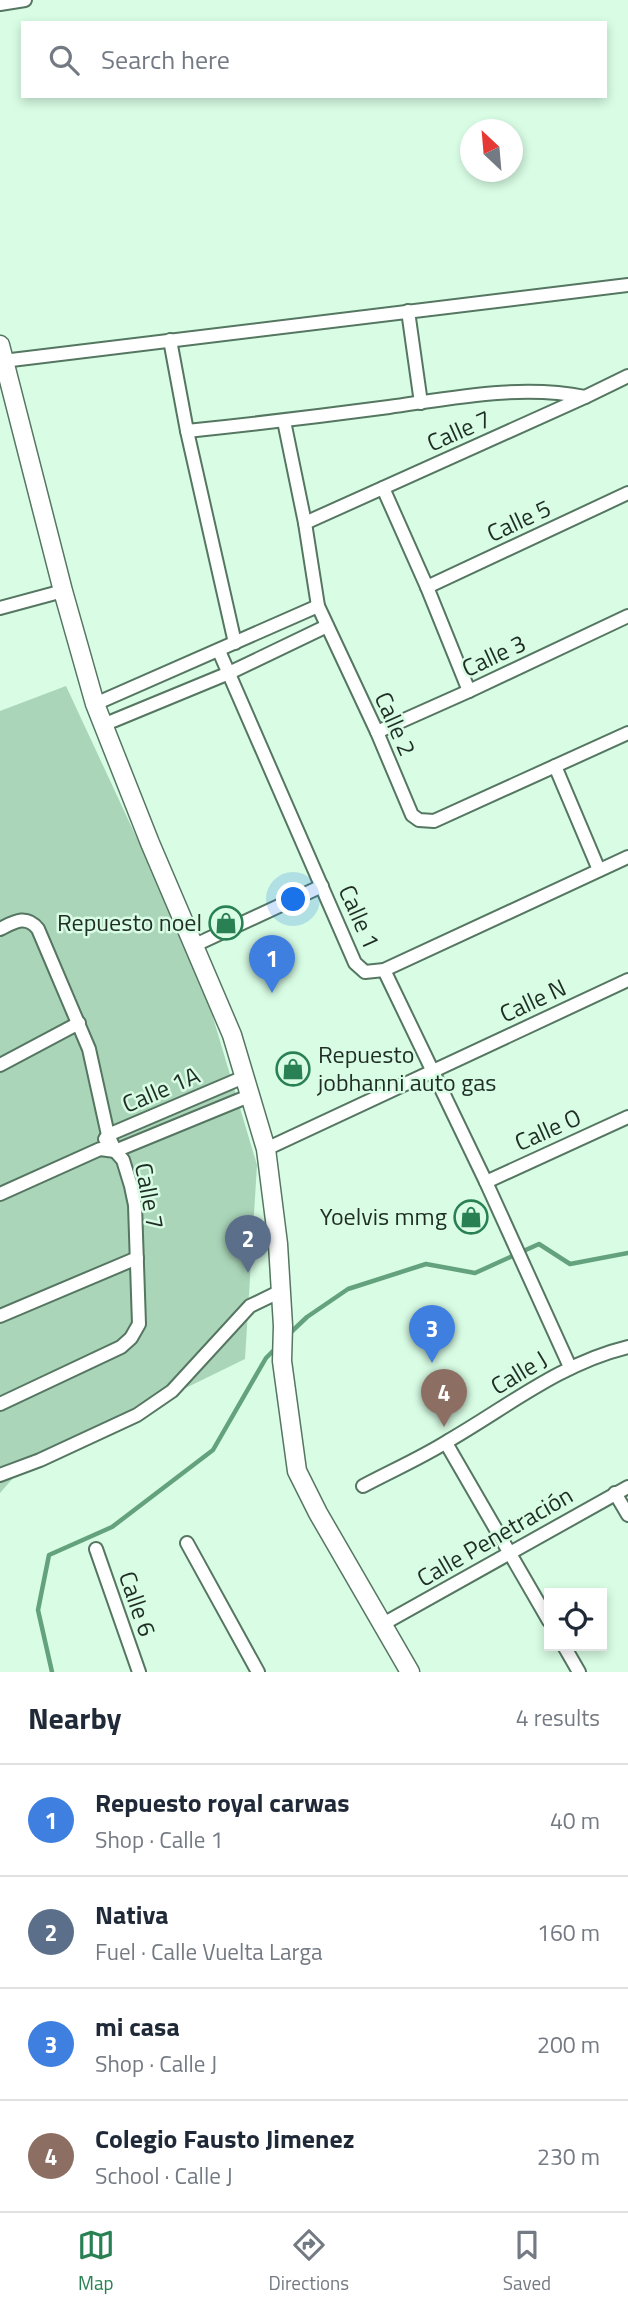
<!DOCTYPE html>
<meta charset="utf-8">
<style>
:root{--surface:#fff;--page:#f2f2f3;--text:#1f2937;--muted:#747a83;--line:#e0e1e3;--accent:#298053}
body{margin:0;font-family:"Titillium Web",sans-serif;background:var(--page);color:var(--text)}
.controls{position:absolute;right:21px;bottom:21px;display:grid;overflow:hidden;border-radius:0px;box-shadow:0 4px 10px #0003}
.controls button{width:63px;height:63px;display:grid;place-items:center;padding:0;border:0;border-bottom:2px solid var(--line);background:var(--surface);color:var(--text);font:35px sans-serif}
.compass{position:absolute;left:460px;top:119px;width:63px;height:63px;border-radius:50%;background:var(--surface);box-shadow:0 4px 10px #0003;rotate:334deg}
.you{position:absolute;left:294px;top:900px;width:24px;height:24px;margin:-18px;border:5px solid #fff;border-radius:50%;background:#1a73e8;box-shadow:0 0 0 10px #1a73e833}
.badge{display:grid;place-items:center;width:46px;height:46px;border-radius:50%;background:var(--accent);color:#fff;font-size:23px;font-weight:700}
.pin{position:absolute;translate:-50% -58px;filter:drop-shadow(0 2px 4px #0008)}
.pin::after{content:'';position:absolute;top:37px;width:24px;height:21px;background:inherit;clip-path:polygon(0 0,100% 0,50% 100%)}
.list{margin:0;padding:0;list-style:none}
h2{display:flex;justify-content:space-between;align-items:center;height:91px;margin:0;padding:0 28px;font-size:30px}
h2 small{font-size:23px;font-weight:400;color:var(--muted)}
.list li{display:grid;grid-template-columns:46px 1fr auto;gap:21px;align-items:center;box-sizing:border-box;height:112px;padding:0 28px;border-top:2px solid var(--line)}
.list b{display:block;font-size:26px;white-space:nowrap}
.list p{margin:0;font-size:23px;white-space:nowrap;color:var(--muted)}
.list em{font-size:23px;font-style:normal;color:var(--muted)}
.icon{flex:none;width:38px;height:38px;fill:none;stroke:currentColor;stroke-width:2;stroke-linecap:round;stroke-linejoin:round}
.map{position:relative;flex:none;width:628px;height:1672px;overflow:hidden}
.search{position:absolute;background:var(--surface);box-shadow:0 4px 10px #0003;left:21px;right:21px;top:21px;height:77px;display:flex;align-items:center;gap:18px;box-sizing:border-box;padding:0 24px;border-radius:0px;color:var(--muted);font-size:26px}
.sheet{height:539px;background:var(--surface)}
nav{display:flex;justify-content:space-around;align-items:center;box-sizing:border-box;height:98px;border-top:2px solid var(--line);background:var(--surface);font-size:19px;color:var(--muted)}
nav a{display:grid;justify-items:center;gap:4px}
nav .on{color:var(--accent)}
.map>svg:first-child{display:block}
.green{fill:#aad5b9}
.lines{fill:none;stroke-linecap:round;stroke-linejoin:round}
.stream{stroke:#64a27d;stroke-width:4.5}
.street-casing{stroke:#557661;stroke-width:16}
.secondary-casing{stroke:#557661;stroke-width:21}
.street{stroke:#fff;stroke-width:12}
.secondary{stroke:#fff;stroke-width:18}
.labels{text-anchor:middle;stroke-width:5;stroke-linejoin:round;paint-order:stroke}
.street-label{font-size:24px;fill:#1f2d25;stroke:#d8fce4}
.poi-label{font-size:24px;fill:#1f2d25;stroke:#d8fce4;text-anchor:end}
</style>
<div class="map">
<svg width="628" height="1672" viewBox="0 0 628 1672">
<rect width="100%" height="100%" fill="#d8fce4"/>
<path class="green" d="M66 686 200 974 257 1165 245 1359 22 1468 0 1493V711Z"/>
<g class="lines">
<g class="stream">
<path d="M288 1335 307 1317 348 1289 426 1264 475 1273 539 1244 570 1264 628 1253"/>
<path d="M52 1672 38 1610 49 1555 112 1527 213 1450 266 1358 277 1347"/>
</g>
<defs>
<g id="street">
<path d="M0 4 25 0"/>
<path d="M408 311 421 403"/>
<path d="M170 340 187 431 235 643"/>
<path d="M3 361 628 285"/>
<path d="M284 421 305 523 318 606 377 732 412 815 419 820 434 821 628 733"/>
<path d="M187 431C254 424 321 416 389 407 453 398 521 384 585 397"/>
<path d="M383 488 427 587 469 691"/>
<path d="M305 523 585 397 628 376"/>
<path d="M427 587 628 493"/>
<path d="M0 608 63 591"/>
<path d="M219 651 355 963 365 972 384 970 628 857"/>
<path d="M95 704 318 606"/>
<path d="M103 725 229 673 327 626"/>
<path d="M377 732 469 691 628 616"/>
<path d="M555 766 599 870"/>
<path d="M0 929C14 922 26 914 38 929L89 1049 108 1135 116 1152 123 1160 131 1186 135 1205 139 1324 131 1338 121 1347 0 1404"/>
<path d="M195 945 322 886"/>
<path d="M384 970 486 1182 570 1367"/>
<path d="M0 1065 79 1023"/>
<path d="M105 1139 108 1135 244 1077"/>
<path d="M266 1149 628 980"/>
<path d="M486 1182 628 1117"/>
<path d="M0 1194 100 1149 115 1151 249 1096"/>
<path d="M0 1316 137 1258"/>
<path d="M446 1443 549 1621"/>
<path d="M0 1475 40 1460 137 1415 172 1391 250 1306 281 1291"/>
<path d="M363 1486C391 1471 421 1458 448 1441 507 1407 561 1363 628 1347"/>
<path d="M615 1493 628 1515"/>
<path d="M187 1543 258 1672"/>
<path d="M96 1549 139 1672"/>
<path d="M383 1624 628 1487"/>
<path d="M564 1646 579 1672"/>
</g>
<path id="secondary" d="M0 345 63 591 95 704 150 843 232 1035 266 1149 278 1244 283 1326 282 1361 297 1471 318 1513 410 1672"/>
</defs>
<use href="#street" class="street-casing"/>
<use href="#secondary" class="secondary-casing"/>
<use href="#street" class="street"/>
<use href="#secondary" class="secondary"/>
</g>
<defs>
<symbol id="shop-ring" viewBox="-11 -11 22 22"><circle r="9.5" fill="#d8fce4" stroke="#298053" stroke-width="1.5"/><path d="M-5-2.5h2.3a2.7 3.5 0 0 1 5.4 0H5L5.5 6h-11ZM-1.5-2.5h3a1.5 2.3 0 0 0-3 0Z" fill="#298053"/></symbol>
</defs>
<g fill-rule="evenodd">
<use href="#shop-ring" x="207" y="904" width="38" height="38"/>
<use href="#shop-ring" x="274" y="1050" width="38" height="38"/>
<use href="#shop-ring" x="452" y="1198" width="38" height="38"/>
</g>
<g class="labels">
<g class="street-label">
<text transform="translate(459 431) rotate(-24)" y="8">Calle 7</text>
<text transform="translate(519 521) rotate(-25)" y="8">Calle 5</text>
<text transform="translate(494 656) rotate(-25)" y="8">Calle 3</text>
<text transform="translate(395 724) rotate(66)" y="8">Calle 2</text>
<text transform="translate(359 917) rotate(66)" y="8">Calle 1</text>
<text transform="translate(533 1001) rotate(-25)" y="8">Calle N</text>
<text transform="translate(161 1090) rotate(-23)" y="8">Calle 1A</text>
<text transform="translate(548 1130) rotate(-24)" y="8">Calle O</text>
<text transform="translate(149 1196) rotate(79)" y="8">Calle 7</text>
<text transform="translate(519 1373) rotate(-31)" y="8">Calle J</text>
<text transform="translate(495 1537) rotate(-30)" y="8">Calle Penetración</text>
<text transform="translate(137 1604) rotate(71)" y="8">Calle 6</text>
</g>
<g class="poi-label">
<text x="202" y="931">Repuesto noel</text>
<text x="318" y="1063" text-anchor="start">Repuesto<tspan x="318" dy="28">jobhanni auto gas</tspan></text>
<text x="447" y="1225">Yoelvis mmg</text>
</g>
</g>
</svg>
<div class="controls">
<button><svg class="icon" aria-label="locate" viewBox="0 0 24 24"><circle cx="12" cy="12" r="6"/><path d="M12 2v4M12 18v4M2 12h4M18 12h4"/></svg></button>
</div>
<svg class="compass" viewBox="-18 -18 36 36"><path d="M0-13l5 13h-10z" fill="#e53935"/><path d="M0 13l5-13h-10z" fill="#747a83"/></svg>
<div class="you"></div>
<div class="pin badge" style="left:272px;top:993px;background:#3f7fe0">1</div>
<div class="pin badge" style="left:248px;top:1273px;background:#5c6f8a">2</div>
<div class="pin badge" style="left:432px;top:1363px;background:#3f7fe0">3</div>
<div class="pin badge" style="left:444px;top:1427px;background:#8d6e63">4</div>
<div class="search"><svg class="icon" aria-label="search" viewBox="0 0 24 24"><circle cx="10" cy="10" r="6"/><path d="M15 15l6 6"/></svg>Search here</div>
</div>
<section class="sheet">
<h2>Nearby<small>4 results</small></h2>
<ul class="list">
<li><span class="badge" style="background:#3f7fe0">1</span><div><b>Repuesto royal carwas</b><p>Shop · Calle 1</p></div><em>40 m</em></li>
<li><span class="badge" style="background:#5c6f8a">2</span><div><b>Nativa</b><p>Fuel · Calle Vuelta Larga</p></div><em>160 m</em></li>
<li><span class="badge" style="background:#3f7fe0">3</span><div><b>mi casa</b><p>Shop · Calle J</p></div><em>200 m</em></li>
<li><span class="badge" style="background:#8d6e63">4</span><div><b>Colegio Fausto Jimenez</b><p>School · Calle J</p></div><em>230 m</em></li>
</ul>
</section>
<nav>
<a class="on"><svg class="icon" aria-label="map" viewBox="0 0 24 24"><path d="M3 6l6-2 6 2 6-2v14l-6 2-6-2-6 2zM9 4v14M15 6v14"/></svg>Map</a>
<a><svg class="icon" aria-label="directions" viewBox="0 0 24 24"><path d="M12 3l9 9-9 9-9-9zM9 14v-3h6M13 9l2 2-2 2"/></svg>Directions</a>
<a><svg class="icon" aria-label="saved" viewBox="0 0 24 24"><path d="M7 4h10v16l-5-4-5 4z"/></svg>Saved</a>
</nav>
